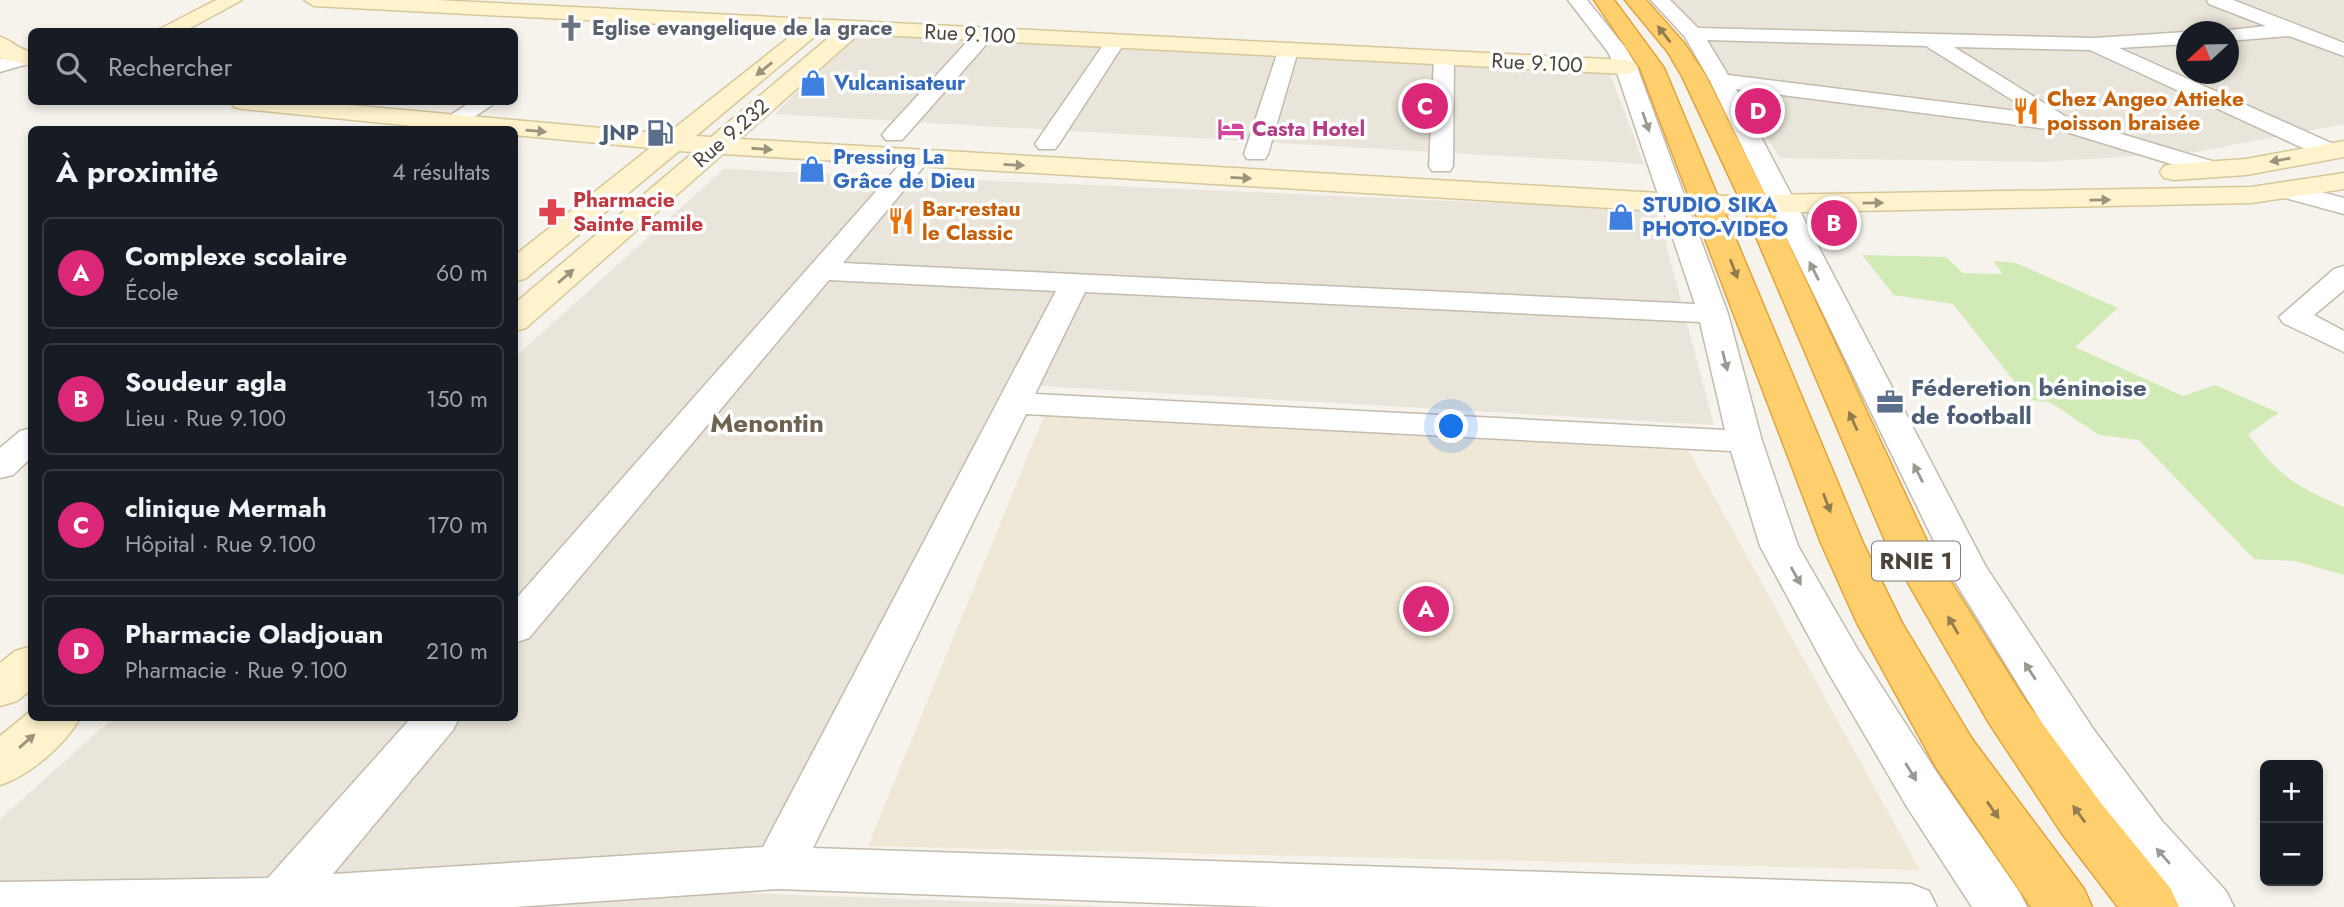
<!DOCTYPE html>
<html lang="fr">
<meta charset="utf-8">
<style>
:root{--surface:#171b24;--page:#242831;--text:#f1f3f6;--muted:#9ea1a6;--line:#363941;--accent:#db2777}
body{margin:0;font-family:Jost,sans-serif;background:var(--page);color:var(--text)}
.controls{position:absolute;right:21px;bottom:21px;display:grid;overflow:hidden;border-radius:10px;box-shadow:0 4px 10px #0003}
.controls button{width:63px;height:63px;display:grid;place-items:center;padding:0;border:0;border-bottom:2px solid var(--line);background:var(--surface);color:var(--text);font:35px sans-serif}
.compass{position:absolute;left:2176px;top:21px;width:63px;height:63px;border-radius:50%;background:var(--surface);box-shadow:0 4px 10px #0003;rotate:248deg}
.you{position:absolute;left:1452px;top:427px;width:24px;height:24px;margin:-18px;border:5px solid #fff;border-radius:50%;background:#1a73e8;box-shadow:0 0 0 10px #1a73e833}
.badge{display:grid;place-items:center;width:46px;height:46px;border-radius:50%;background:var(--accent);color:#fff;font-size:23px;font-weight:700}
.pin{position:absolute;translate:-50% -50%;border:4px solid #fff;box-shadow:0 2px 7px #0006}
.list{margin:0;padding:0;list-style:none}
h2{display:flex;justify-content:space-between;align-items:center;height:91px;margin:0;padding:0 28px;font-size:30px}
h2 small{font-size:23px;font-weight:400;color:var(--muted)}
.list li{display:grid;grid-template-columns:46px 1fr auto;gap:21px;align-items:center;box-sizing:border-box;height:112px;margin:0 14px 14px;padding:0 14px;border:2px solid var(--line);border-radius:10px}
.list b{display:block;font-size:26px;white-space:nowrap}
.list p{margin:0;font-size:23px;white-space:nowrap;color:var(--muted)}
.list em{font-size:23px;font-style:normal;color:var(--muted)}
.icon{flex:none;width:38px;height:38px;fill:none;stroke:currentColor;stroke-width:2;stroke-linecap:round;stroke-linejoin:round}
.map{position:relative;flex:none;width:2344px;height:907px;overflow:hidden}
.search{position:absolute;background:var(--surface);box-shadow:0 4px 10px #0003;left:28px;top:28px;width:490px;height:77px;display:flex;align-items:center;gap:18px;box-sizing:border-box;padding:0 24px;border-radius:10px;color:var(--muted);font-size:26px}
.panel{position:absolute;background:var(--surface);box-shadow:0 4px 10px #0003;left:28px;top:126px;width:490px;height:595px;border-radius:10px}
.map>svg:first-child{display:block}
.residential{fill:#eae5da;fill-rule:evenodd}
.education{fill:#efe8d6}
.green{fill:#d2eab5}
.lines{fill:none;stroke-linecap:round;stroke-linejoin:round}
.street-casing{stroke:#c2bbae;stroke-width:3}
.secondary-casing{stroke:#d6c79b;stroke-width:3}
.highway-casing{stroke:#e0a43c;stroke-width:3}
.street{fill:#fff;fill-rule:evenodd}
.secondary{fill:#fff3cd;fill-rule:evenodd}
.highway{fill:#ffcf6e;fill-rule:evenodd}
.oneway{fill:#937c4e}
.oneway2{fill:#9c937c}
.oneway3{fill:#9c9892}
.labels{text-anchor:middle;stroke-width:7;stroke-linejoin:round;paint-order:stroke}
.far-worship-label{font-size:21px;font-weight:bold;fill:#5b616d;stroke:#fff;text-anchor:start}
.far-street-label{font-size:21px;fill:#4b4439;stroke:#fff}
.far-shop-label{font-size:21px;font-weight:bold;fill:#366cbe;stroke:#fff;text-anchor:start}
.far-food-label{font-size:21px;font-weight:bold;fill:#c56008;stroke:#fff;text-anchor:start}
.far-hotel-label{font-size:21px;font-weight:bold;fill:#b23c85;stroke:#fff;text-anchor:start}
.far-service-label{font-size:21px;font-weight:bold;fill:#4e5e75;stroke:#fff;text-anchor:end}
.far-health-label{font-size:21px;font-weight:bold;fill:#be3a42;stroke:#fff;text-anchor:start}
.shield{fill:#fff;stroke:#817c74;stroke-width:2}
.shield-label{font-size:23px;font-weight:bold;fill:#4b4439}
.service-label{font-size:24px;font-weight:bold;fill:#4e5e75;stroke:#fff;text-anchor:start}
.neighbourhood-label{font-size:26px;font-weight:bold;fill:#6e6250;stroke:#fff}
</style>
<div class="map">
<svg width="2344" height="907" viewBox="0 0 2344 907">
<rect width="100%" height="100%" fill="#f6f3ec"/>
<g class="residential">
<path d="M1664 0H2344V124L2196 152 2043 162 1780 158 1700 35ZM2186 32H2228V74H2186Z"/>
<path d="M854 34 1609 71 1644 164 775 114Z"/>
<path d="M724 169 1657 210 1714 425 1007 384 742 893 1119 907H0V819L113 718H514L515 357Z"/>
</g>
<path class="education" d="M1045 414 1689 451 1920 870 868 846Z"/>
<path class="green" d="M1862 255 1946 257 1963 273 2003 274 1993 261 2016 263 2118 308 2075 347 2183 396 2215 385 2279 413 2248 434C2280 477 2295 486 2344 507V575L2295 561 2254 559 2139 440 2099 435 2050 402 2029 400 1953 304 1894 295Z"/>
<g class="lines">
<defs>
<g id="street">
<path d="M1568 0H1587L1625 47 1637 67 1728 314 1762 441 1798 546 1858 650 1941 779 2019 891 2027 907H1972L1907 807 1828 672 1760 546 1731 451 1026 414 813 848 1911 884 1929 891 1937 907H1271L778 889 514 907H0V882L268 878 411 718H459L453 730 333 874 763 847 1056 291 829 280 529 638 514 643V601L909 154H927L930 159 843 263 1695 304 1615 67 1608 52ZM1085 292 1700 322 1725 430 1035 394Z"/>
<path d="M1651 0H1670L1698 28 2094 38 2186 32V44L2119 48 2338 146 2341 151 2338 156H2320L2090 50 1954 47 2068 118 2225 165 2228 170 2225 175H2207L2063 131 1736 89 1986 567 2094 730 2162 821 2226 891 2234 907H2176L2128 851 2062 756 1948 570 1710 81 1685 37ZM1707 40 1926 46 2033 113 1728 75Z"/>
<path d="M2207 0H2233L2344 43V56L2289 36 2228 41V32L2221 31 2266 26 2209 4Z"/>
<path d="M984 29 991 31 994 35 991 39 902 140H886L882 135 886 130 977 31Z"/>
<path d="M1115 36 1125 42 1059 144 1055 149H1039L1035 144 1108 38Z"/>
<path d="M1288 45 1298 51 1268 154 1265 159H1247L1244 154 1278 51Z"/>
<path d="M1444 52 1454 58 1453 166 1450 171H1432L1429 166 1434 58Z"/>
<path d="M24 53 31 55V63L0 72V59Z"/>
<path d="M471 102H490L492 105 458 128H442L438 123Z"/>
<path d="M2287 183 2344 198V214L2278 196 2274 191 2278 186Z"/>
<path d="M2344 266V290L2314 315 2344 331V352L2283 323 2279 317 2334 269Z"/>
<path d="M32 428V457L13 475 0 478V448L20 431Z"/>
</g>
<g id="secondary">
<path d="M216 0H242L183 32H154Z"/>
<path d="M304 0H436L1626 60 1634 62 1638 67 1634 72 1626 74 859 34 740 139 1709 196 2251 187 2344 173V189L2251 203 1709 214 723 154 526 328 514 331V304L694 152 679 151 525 279 514 281V256L650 148 514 135V130H453L243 109 234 107 231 102H316L667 134 797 31 314 6ZM820 32 834 33 711 137 696 136Z"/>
<path d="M0 37C12 40 15 48 32 52V66L0 58Z"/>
<path d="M2344 141V157L2246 175 2174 180 2164 178 2160 172 2164 166 2174 164 2246 159Z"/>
<path d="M32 646V689L17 701 0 706V663L15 651Z"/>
<path d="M32 710V718H80C65 745 29 776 0 785V736Z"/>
</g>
<g id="highway">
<path d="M1594 0H1614L1664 68 1863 543 1902 623 1972 739 2084 889 2092 907H2031L1936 767 1857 623 1821 543 1640 68Z"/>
<path d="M1625 0H1646L1684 43 1706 76 1771 206 1931 550 2023 697 2101 803 2171 889 2179 907H2118L2063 835 1989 723 1889 550 1743 206 1682 76 1667 51Z"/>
</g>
</defs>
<use href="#street" class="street-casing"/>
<use href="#secondary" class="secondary-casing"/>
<use href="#highway" class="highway-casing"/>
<use href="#street" class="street"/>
<use href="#secondary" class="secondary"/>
<use href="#highway" class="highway"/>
</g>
<defs><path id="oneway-solid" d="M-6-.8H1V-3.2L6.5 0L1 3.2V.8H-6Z" transform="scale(1.75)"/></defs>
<g class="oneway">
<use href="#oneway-solid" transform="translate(1664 34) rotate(-128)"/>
<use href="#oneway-solid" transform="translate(1734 269) rotate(69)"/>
<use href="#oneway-solid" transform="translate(1853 421) rotate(-114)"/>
<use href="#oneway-solid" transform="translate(1827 503) rotate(69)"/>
<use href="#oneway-solid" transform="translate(1953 625) rotate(-120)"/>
<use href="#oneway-solid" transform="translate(1993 810) rotate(55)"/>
<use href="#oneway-solid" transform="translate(2079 814) rotate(-126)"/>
</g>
<g class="oneway2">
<use href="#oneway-solid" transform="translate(764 69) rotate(141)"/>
<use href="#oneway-solid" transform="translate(536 131) rotate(5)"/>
<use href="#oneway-solid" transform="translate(762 149) rotate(4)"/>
<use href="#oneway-solid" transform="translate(2280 160) rotate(170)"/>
<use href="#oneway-solid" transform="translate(1014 165) rotate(3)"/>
<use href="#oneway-solid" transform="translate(1241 178) rotate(3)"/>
<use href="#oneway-solid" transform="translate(2100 200) rotate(-1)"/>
<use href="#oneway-solid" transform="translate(1873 203) rotate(-1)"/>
<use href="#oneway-solid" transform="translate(566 276) rotate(-41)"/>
<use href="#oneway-solid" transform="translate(27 741) rotate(-41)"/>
</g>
<g class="oneway3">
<use href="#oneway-solid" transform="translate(1646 122) rotate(71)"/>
<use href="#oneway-solid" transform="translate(1814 271) rotate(-117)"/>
<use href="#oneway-solid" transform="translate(1725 361) rotate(76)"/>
<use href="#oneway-solid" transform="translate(1918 473) rotate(-117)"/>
<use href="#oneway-solid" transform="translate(1796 576) rotate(61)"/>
<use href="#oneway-solid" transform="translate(2030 671) rotate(-123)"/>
<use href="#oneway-solid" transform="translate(1911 772) rotate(58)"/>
<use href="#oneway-solid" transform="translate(2163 856) rotate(-131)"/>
</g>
<defs>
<symbol id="church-bare" viewBox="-9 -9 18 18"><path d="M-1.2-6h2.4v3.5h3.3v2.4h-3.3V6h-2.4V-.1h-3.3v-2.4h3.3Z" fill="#6b7280" stroke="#fff" stroke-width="2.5" paint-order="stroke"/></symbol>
<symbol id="shop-bare" viewBox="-9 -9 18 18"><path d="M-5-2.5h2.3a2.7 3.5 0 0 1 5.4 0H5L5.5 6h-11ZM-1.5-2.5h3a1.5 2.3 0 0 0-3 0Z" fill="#3f7fe0" stroke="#fff" stroke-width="2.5" paint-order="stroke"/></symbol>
<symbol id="restaurant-bare" viewBox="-9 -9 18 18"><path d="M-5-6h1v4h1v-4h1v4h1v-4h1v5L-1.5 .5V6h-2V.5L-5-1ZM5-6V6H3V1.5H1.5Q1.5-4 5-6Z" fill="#e8710a" stroke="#fff" stroke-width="2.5" paint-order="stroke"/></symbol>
<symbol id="hotel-bare" viewBox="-9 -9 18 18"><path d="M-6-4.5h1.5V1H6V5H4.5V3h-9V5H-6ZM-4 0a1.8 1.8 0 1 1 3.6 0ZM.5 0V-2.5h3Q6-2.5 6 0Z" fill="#d1479c" stroke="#fff" stroke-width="2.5" paint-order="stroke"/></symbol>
<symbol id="fuel-bare" viewBox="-9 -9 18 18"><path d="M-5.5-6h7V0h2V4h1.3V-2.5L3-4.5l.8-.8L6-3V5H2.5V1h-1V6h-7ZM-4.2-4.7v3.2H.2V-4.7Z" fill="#5c6f8a" stroke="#fff" stroke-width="2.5" paint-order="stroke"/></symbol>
<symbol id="pharmacy-bare" viewBox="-9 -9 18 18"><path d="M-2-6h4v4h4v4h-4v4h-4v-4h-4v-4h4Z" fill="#e0444e" stroke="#fff" stroke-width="2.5" paint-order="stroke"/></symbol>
<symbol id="office-bare" viewBox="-9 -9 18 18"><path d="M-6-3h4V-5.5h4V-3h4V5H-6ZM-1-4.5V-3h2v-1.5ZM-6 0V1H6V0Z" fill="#5c6f8a" stroke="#fff" stroke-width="2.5" paint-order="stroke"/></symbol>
</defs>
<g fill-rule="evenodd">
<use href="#church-bare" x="552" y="9" width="38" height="38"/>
<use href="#shop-bare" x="794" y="64" width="38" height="38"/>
<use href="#restaurant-bare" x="2007" y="92" width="38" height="38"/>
<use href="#hotel-bare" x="1212" y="110" width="38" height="38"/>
<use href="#fuel-bare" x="641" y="114" width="38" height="38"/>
<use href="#shop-bare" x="793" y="150" width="38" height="38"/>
<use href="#pharmacy-bare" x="533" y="193" width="38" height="38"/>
<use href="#shop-bare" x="1602" y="198" width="38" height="38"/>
<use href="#restaurant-bare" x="882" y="202" width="38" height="38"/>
<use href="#office-bare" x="1871" y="383" width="38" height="38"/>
</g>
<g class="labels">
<g class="far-worship-label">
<text x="592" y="35">Eglise evangelique de la grace</text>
</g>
<g class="far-street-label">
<text transform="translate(970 34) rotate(3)" y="7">Rue 9.100</text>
<text transform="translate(1537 63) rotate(3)" y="7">Rue 9.100</text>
<text transform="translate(731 133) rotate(-41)" y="7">Rue 9.232</text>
</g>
<g class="far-shop-label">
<text x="834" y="90">Vulcanisateur</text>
<text x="833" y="164">Pressing La<tspan x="833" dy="24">Grâce de Dieu</tspan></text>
<text x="1642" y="212">STUDIO SIKA<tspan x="1642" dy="24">PHOTO-VIDEO</tspan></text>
</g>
<g class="far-food-label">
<text x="2047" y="106">Chez Angeo Attieke<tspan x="2047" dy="24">poisson braisée</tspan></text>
<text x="922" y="216">Bar-restau<tspan x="922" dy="24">le Classic</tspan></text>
</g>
<g class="far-hotel-label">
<text x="1252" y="136">Casta Hotel</text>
</g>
<g class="far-service-label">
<text x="639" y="140">JNP</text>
</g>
<g class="far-health-label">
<text x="573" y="207">Pharmacie<tspan x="573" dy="24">Sainte Famile</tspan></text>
</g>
<rect class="shield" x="1872" y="541.5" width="88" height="39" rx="5"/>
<g class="shield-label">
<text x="1916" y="569">RNIE 1</text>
</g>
<g class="service-label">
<text x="1911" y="396">Féderetion béninoise<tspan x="1911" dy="28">de football</tspan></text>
</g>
<g class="neighbourhood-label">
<text x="767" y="432">Menontin</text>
</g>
</g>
</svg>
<div class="controls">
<button>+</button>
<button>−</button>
</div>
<svg class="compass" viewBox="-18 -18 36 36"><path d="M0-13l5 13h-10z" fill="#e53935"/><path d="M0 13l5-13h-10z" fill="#9ea1a6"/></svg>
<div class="you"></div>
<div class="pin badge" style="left:1426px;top:609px">A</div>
<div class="pin badge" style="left:1834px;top:223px">B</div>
<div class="pin badge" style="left:1425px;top:106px">C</div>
<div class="pin badge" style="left:1758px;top:111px">D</div>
<div class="search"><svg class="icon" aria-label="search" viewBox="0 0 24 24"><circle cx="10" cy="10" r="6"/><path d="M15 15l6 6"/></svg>Rechercher</div>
<section class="panel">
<h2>À proximité<small>4 résultats</small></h2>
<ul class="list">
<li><span class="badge">A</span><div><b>Complexe scolaire</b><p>École</p></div><em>60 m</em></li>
<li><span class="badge">B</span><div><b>Soudeur agla</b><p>Lieu · Rue 9.100</p></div><em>150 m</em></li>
<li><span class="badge">C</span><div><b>clinique Mermah</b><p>Hôpital · Rue 9.100</p></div><em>170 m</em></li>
<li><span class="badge">D</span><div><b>Pharmacie Oladjouan</b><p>Pharmacie · Rue 9.100</p></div><em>210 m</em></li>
</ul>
</section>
</div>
